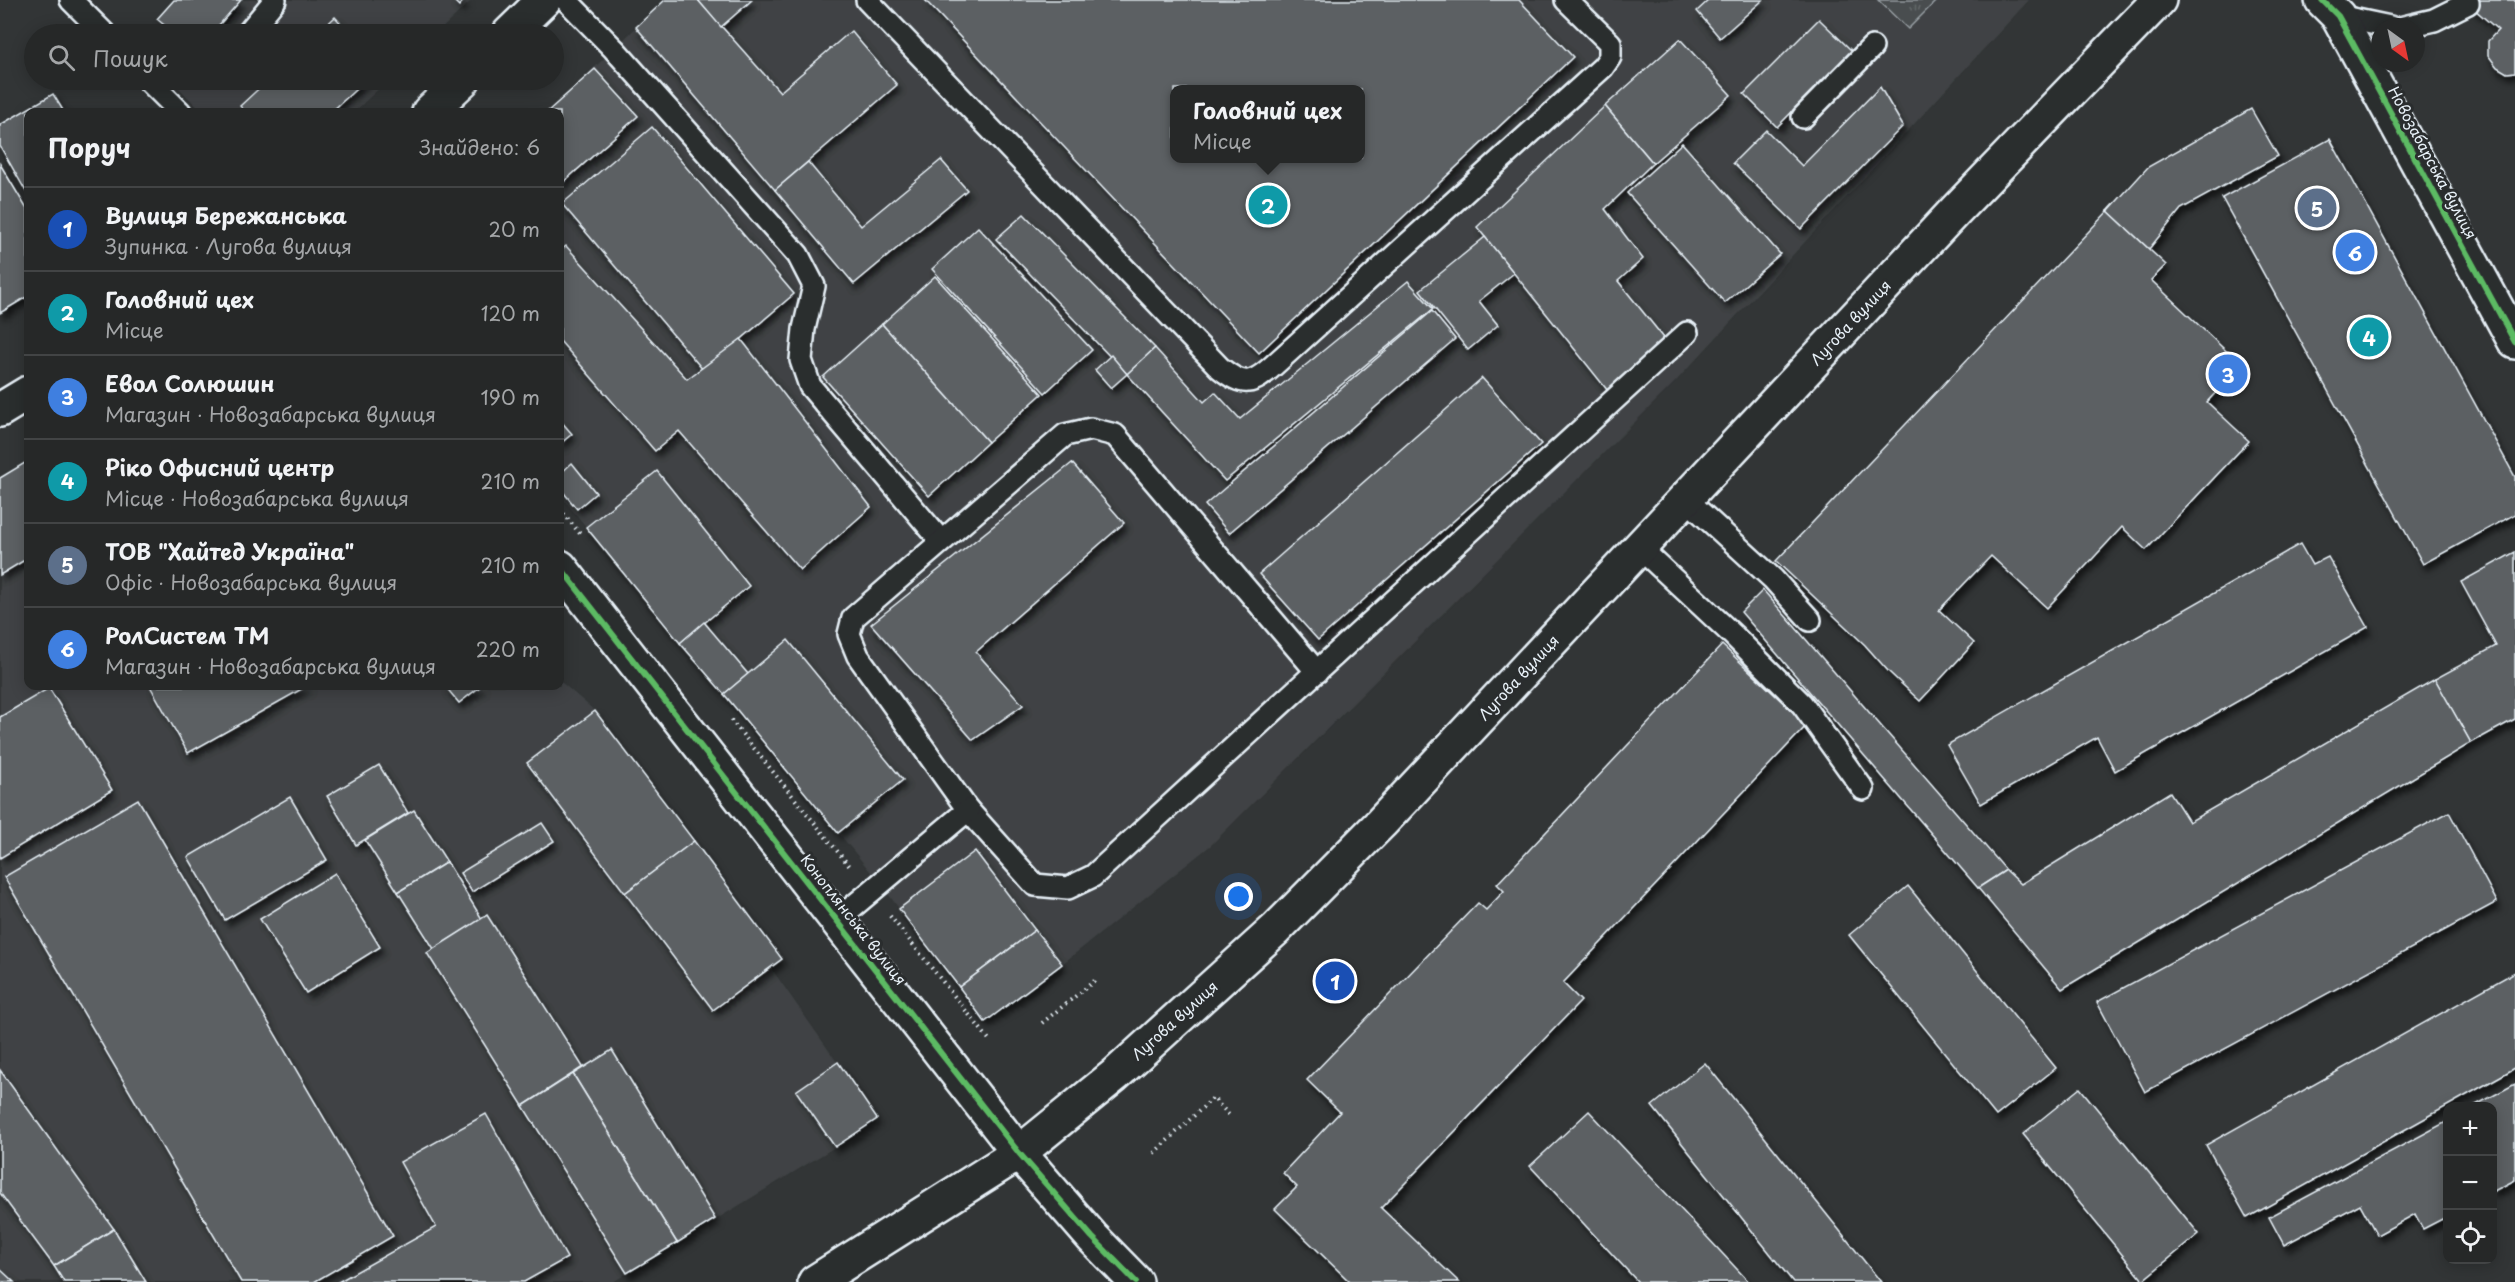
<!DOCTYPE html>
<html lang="uk">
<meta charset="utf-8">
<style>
:root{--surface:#262828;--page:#2e3030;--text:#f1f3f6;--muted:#a4a6a8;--line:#424445;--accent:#db2777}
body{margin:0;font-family:"Playpen Sans",sans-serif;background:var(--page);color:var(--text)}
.controls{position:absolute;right:18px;bottom:18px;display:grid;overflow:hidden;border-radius:12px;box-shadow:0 3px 15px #0003}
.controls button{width:54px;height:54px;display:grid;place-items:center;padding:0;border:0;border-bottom:2px solid var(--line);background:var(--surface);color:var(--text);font:30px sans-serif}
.compass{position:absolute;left:2371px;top:18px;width:54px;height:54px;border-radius:50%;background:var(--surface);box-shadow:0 3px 15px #0003;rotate:147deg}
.you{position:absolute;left:1239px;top:897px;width:21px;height:21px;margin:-15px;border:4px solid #fff;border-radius:50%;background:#1a73e8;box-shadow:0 0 0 9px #1a73e833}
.badge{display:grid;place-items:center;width:39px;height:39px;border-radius:50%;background:var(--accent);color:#fff;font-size:20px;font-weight:700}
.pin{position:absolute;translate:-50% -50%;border:3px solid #fff;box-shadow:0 2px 6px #0006}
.popup{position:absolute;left:1170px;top:85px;width:195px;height:78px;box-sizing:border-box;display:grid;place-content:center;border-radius:12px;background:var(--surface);filter:drop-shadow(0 2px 4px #0005);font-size:20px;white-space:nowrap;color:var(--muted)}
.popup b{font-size:22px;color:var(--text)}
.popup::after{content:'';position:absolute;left:50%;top:100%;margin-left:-12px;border:12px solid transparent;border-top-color:var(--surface)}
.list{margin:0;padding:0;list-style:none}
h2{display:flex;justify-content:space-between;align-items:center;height:78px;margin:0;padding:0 24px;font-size:26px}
h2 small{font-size:20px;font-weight:400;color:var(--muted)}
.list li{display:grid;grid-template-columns:39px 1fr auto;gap:18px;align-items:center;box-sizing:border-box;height:84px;padding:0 24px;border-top:2px solid var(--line)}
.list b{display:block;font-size:22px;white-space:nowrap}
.list p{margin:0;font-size:20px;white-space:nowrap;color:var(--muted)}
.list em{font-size:20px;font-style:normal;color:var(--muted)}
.icon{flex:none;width:33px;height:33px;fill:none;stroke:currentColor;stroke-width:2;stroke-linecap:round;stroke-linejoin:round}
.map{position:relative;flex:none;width:2515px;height:1282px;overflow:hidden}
.search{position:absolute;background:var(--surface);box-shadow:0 3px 15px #0003;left:24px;top:24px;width:540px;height:66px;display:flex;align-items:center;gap:15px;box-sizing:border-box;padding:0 21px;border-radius:33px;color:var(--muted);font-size:22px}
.panel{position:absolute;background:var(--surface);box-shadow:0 3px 15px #0003;left:24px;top:108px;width:540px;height:582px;border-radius:12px}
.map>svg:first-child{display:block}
.built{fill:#3f4244;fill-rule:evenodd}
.grass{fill:url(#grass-tufts);stroke:#989fa4;stroke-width:1.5}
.building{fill:#5c6063;stroke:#e8f1f8;stroke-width:1.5;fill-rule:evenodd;filter:url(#shadow)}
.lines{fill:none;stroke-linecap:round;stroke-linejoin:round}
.lane-casing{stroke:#e8f1f8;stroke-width:26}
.street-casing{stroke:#e8f1f8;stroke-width:38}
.secondary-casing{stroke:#e8f1f8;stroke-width:38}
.path{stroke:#e8f1f8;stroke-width:4;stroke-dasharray:1.5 4.5;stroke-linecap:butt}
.lane{stroke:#2a2d2e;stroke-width:21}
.street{stroke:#2a2d2e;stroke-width:33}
.secondary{stroke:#2a2d2e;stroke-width:33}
.cycleway-casing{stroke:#2a2d2e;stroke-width:10}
.cycleway{stroke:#5cba63;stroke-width:6}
.labels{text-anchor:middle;stroke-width:6;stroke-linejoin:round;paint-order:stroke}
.street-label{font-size:15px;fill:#e8f1f8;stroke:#2a2d2e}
</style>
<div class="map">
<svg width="2515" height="1282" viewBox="0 0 2515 1282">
<defs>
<pattern id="grass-tufts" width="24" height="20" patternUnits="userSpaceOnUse" patternTransform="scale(1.5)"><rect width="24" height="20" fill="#494d4f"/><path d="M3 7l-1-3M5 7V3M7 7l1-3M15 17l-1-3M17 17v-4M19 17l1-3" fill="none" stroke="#636769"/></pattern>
<filter id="shadow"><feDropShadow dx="3.5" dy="6" stdDeviation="3" flood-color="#0009"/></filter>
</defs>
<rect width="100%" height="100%" fill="#323536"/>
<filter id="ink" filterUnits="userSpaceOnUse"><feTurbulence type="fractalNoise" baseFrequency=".0167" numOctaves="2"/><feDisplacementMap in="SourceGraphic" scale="12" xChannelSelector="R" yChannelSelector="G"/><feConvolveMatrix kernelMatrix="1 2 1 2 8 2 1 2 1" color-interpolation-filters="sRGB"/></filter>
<g filter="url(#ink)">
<g class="built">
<path d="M243 0H472L436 34H218Z"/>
<path d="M665 0H2029L1677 380 1210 846 1062 964 985 1022 879 882 560 495V112H548ZM1175 89H1361V158H1175Z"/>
<path d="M185 80H388L354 112H202L179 88Z"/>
<path d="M28 461V686H560V681L595 711 782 959 771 968 877 1119 835 1147 613 1282H0V478Z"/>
</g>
<path class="grass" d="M1878 0H1937L1908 29Z"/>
<g class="building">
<path d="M174 0H241L211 34H175L157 19Z"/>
<path d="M453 0H464L459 6Z"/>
<path d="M665 0H698L780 92 851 31 897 85 775 190 636 27Z"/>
<path d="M698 0H752L721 27Z"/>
<path d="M925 0H1519L1573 57 1259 353ZM1175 89H1361V158H1175Z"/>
<path d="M1709 0H1763L1720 38 1697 11Z"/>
<path d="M2464 0H2515V72L2507 73 2497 67 2488 55V41L2498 30Z"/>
<path d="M335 17 351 34H317Z"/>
<path d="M1819 19 1852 51 1777 127 1744 94Z"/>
<path d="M1680 39 1731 95 1653 163 1605 106Z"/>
<path d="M595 69 638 116 560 185V112H547Z"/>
<path d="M268 80H366L331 112H246L240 106Z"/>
<path d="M1880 87 1903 126 1801 229 1733 163 1766 130 1802 166Z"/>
<path d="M53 94 64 112H28V195L0 146V125Z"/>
<path d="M1605 106 1653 163 1605 209 1643 259 1618 281 1668 343 1608 391 1477 227Z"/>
<path d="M2251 109 2278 156 2181 209 2149 249 2108 211 2148 167Z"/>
<path d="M652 127 794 294 704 371 562 204Z"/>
<path d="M2330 139 2515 477V514L2423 564 2222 198Z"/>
<path d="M1682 143 1780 254 1725 303 1627 193Z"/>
<path d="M941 160 967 190 854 284 775 190 808 162 861 226Z"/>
<path d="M0 164 28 211V296L0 313Z"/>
<path d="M2108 211 2166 265 2151 280 2241 365 2207 402 2249 441 2146 550 2122 527 2047 608 1991 556 1939 610 1974 643 1920 701 1889 672 1865 645 1776 561Z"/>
<path d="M1024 214 1155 348 1127 374 996 239Z"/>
<path d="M978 227 1092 350 1045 393 932 269Z"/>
<path d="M1485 237 1514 273 1479 301 1498 325 1468 350 1420 290Z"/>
<path d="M566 246 687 379 741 339 871 507 800 570 679 431 655 451 560 341V251Z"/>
<path d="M935 276 1042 394 988 442 882 324Z"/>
<path d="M1408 281 1433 309 1225 481 1127 374 1155 348 1204 402 1215 392 1240 419Z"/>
<path d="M1432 311 1455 339 1229 533 1205 505Z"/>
<path d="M882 324 988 442 929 496 823 377Z"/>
<path d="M1111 355 1127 374 1111 388 1095 370Z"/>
<path d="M1482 378 1541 444 1318 640 1259 574Z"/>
<path d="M560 420 572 434 560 444Z"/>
<path d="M28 461V558L0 575V478Z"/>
<path d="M572 463 596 493 577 509 560 488V474Z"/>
<path d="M1072 463 1124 523 976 652 1023 705 973 740 871 624Z"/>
<path d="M657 471 749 586 680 643 586 527Z"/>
<path d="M2300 544 2312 565 2328 557 2368 627 2115 771 2097 737 1981 804 1947 745Z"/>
<path d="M2515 552V719L2471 743 2435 679 2496 646 2461 582Z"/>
<path d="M1763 590 2006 870 1978 888 1741 612Z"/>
<path d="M704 622 748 674 724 694 680 643Z"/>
<path d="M788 640 903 780 838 833 724 694Z"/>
<path d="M1722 645 1807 725 1563 983 1581 1001 1381 1208 1459 1282H1350L1275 1209 1297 1187 1283 1173 1340 1112 1307 1080 1478 903 1486 910 1504 891 1497 884Z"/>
<path d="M2435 679 2471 743 2062 989 1978 888 2006 870 2021 884 2170 792 2189 822Z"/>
<path d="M150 686H307L188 753Z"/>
<path d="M445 686H481L459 703Z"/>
<path d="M49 688 112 790 0 858V717Z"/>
<path d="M595 711 694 841 625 893 527 763Z"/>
<path d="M379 765 408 813 356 845 327 796Z"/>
<path d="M290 797 327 860 225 920 188 857Z"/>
<path d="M138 799 393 1236 314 1282H241L4 877Z"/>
<path d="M414 810 447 862 398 892 365 840Z"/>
<path d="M2449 812 2497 902 2145 1092 2097 1002Z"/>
<path d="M542 823 554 841 472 892 460 873Z"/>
<path d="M694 841 782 959 713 1010 625 893Z"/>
<path d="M975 851 1035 930 959 987 899 909Z"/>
<path d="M447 862 482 919 434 949 398 892Z"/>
<path d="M335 873 380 947 306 993 260 919Z"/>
<path d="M1908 886 2056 1068 1996 1116 1849 935Z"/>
<path d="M487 915 583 1067 523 1106 427 953Z"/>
<path d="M1035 930 1062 964 985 1022 959 987Z"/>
<path d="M2515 972V1068L2247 1218 2206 1145Z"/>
<path d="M612 1050 715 1219 677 1243 573 1074Z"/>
<path d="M838 1062 877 1119 835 1147 796 1091Z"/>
<path d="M1705 1063 1881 1282H1793L1652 1106Z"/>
<path d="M0 1070 114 1229 54 1266 0 1193Z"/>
<path d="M573 1074 677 1243 627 1273 523 1106Z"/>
<path d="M2515 1084V1180L2492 1192V1106H2474Z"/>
<path d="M2080 1088 2199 1234 2143 1280 2023 1134Z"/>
<path d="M1589 1111 1749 1282H1638L1530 1166Z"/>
<path d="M486 1114 567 1258 524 1282H338L436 1227 400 1162Z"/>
<path d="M2448 1121V1216L2423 1229 2415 1214 2377 1235 2360 1204 2284 1245 2269 1217Z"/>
<path d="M114 1229 146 1282H64L54 1266Z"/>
<path d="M0 1269 14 1282H0Z"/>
</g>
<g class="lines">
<defs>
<g id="lane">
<path d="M71 0 105 34"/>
<path d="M566 0 614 49 798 255 814 286 804 329 801 360 810 386 941 541"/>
<path d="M867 0 1220 368C1244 387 1252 385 1274 365L1603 67 1610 57V43L1566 0"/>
<path d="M2338 16 2390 27"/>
<path d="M2404 27 2434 20 2468 3"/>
<path d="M247 34 275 0"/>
<path d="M148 80 180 112"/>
<path d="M1803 117 1872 47"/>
<path d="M1687 500 1773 579 1810 620"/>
<path d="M1641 549 1733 635 1802 704 1863 789"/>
<path d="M1317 672 1115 435 1091 429 1065 435 853 618 849 634 858 656 968 810 1035 885 1068 888 1093 876 1687 333"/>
<path d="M837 920 968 810"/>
</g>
<g id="street">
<path d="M2322 0 2338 16 2515 342"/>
<path d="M509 34 544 0"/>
<path d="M429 112 463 80"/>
<path d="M0 410 28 393"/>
<path d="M560 567 1019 1153"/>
</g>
<g id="secondary">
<path d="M1019 1153 1092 1237 1136 1282"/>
<path d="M815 1282 1019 1153 1115 1075 1276 929 1381 823 1955 211 2159 0"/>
</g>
</defs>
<use href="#lane" class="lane-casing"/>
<use href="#street" class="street-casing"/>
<use href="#secondary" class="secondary-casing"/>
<g class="path">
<path d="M560 509 581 535"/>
<path d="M731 720 851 868"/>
<path d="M890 916 991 1042"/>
<path d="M1042 1023 1098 978"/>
<path d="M1154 1153 1213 1098 1230 1116"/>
</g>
<use href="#lane" class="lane"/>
<use href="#street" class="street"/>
<use href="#secondary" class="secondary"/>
<defs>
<g id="cycleway">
<path d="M2322 0 2338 16 2515 342"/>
<path d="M560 567 1019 1153 1092 1237 1136 1282"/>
</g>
</defs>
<use href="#cycleway" class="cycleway-casing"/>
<use href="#cycleway" class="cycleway"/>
</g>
</g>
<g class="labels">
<g class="street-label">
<text transform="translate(2432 163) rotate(62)" y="5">Новозабарська вулиця</text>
<text transform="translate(1851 323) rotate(-47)" y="5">Лугова вулиця</text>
<text transform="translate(1519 678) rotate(-47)" y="5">Лугова вулиця</text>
<text transform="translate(853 920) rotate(52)" y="5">Коноплянська вулиця</text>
<text transform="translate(1175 1021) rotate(-42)" y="5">Лугова вулиця</text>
</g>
</g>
</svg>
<div class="controls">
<button>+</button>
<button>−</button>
<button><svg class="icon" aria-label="locate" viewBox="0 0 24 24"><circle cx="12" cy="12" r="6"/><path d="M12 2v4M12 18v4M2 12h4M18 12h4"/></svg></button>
</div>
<svg class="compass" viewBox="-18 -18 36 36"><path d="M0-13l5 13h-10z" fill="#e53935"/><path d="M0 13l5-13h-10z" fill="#a4a6a8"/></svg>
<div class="you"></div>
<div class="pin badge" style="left:1335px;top:981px;background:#1a4fb4">1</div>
<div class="pin badge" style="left:1268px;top:205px;background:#0f9aa8">2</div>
<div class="popup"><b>Головний цех</b>Місце</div>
<div class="pin badge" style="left:2228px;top:374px;background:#3f7fe0">3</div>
<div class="pin badge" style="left:2369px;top:337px;background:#0f9aa8">4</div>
<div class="pin badge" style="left:2317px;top:208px;background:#5c6f8a">5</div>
<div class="pin badge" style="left:2355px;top:252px;background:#3f7fe0">6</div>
<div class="search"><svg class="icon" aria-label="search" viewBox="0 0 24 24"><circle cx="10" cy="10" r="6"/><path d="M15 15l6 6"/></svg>Пошук</div>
<section class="panel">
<h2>Поруч<small>Знайдено: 6</small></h2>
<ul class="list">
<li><span class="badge" style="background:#1a4fb4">1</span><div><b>Вулиця Бережанська</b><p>Зупинка · Лугова вулиця</p></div><em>20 m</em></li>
<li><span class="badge" style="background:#0f9aa8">2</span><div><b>Головний цех</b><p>Місце</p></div><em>120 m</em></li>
<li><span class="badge" style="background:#3f7fe0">3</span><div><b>Евол Солюшин</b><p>Магазин · Новозабарська вулиця</p></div><em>190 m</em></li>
<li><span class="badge" style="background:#0f9aa8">4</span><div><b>Ріко Офисний центр</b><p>Місце · Новозабарська вулиця</p></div><em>210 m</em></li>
<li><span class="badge" style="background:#5c6f8a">5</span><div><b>ТОВ &quot;Хайтед Україна&quot;</b><p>Офіс · Новозабарська вулиця</p></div><em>210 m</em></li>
<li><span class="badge" style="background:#3f7fe0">6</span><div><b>РолСистем ТМ</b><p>Магазин · Новозабарська вулиця</p></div><em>220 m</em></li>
</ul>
</section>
</div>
